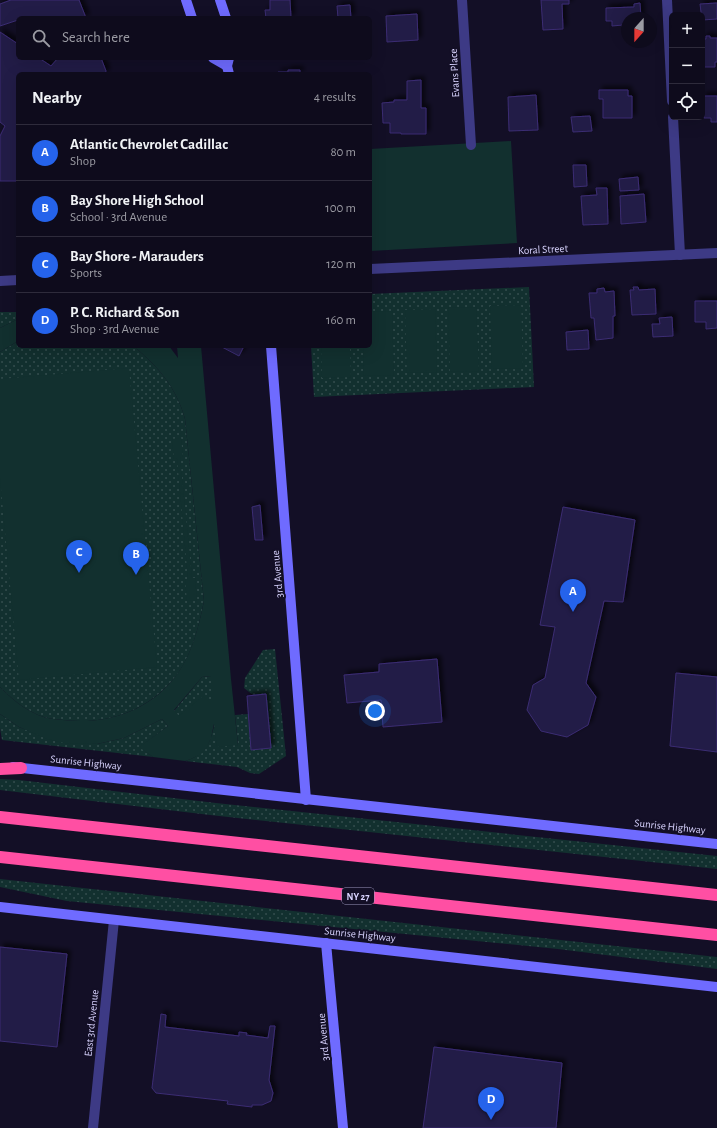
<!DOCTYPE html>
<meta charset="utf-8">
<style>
:root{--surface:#0e0b1c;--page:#171425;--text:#f1f3f6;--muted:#9b9ba3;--line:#2e2b3b;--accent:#2563eb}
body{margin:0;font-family:"Alegreya Sans",sans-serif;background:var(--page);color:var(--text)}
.controls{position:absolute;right:12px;top:12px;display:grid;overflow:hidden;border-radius:6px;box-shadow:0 4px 16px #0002}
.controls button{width:36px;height:36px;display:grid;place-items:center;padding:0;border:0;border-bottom:1px solid var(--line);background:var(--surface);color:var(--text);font:20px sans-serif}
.compass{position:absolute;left:621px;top:12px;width:36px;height:36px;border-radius:50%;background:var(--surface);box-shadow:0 4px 16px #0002;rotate:201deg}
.you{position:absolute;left:375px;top:711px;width:14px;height:14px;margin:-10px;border:3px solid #fff;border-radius:50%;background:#1a73e8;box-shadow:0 0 0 6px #1a73e833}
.badge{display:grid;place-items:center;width:26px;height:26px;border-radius:50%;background:var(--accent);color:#fff;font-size:13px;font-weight:700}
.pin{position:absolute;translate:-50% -33px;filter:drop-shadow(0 1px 2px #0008)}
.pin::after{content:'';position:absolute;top:21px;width:14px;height:12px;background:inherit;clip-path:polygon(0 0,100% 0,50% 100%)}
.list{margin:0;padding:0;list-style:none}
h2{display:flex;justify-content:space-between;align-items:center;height:52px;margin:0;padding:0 16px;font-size:17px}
h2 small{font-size:13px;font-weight:400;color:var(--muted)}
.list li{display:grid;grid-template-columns:26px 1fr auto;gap:12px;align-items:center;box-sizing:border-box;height:56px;padding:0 16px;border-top:1px solid var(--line)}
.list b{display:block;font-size:15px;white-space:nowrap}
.list p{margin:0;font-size:13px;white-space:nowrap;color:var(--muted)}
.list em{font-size:13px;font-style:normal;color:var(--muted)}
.icon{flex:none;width:22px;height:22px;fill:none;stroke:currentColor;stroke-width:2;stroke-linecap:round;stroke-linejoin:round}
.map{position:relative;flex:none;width:717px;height:1128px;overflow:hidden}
.search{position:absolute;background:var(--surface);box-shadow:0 4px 16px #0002;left:16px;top:16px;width:356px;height:44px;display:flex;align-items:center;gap:10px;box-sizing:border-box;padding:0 14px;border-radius:6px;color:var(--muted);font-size:15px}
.panel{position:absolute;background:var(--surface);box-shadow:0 4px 16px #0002;left:16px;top:72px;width:356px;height:276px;border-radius:6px}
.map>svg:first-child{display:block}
.grass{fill:url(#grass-dots)}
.pitch{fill:#12302f;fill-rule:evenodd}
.building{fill:#241b47;stroke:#3b2d73;filter:url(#shadow)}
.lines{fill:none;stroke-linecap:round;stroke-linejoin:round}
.street{stroke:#3d3a85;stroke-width:10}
.secondary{stroke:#6f6bff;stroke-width:10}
.highway{stroke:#ff4fa3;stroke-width:12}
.labels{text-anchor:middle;stroke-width:4;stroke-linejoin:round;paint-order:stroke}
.shield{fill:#130f26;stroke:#9e99be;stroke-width:1}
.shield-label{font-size:10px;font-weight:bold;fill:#d9d4ff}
.street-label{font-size:11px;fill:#d9d4ff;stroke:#130f26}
</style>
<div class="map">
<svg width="717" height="1128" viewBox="0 0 717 1128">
<defs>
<pattern id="grass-dots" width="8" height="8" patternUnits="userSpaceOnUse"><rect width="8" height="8" fill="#12302f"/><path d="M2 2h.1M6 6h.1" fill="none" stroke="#344d4e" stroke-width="1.8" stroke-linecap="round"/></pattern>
<filter id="shadow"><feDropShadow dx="3.5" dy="-3.5" stdDeviation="2" flood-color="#0009"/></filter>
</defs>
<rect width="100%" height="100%" fill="#130f26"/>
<g class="grass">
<path d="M529 287 534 387 314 397 311 346H370V294Z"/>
<path d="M0 312H18V319L0 328Z"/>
<path d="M18 341V346H133C157 365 177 388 185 419L204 601C198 630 191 660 171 682 143 713 104 725 63 720 53 719 43 718 34 713 21 707 10 697 0 687V352Z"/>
<path d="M275 649 286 756 259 774 250 773 237 767 185 761C207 754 210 743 215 722L238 745 235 715 248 714 251 750 271 748 266 694 253 695 244 688 245 678 263 650Z"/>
<path d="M211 676V704L179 717 174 711 202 677Z"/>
<path d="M0 714 19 727 32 732 97 744 124 738 162 719 168 726 140 747 153 757 2 740 0 728Z"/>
<path d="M0 779 19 780 216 803 717 856V869L210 815 0 790Z"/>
<path d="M0 879 717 957V969L558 949 67 901 0 887Z"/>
</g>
<g class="pitch">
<path d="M511 141 517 243 370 251V149Z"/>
<path d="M521 305 523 368 492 369 490 306Z"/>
<path d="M476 307 479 371 450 372 448 308Z"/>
<path d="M435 309 437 372 407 373 405 310Z"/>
<path d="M392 311 394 375 364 376 363 346H370V312Z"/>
<path d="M18 319V341L0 352V328Z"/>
<path d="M133 346H169L178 358 177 346H201L231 679 238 745 217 747 214 724 211 738 207 747 201 754 191 759 185 761 153 757 139 747 168 726 162 719 124 738 97 744 64 743 47 739 19 727 0 714V687C10 697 21 707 34 713 43 718 53 719 63 720 103 725 144 713 171 682 191 659 198 630 204 601L185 419C177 388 157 365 133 346ZM211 676V704L203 696 179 716 174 710 202 677Z"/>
<path d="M321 346H350L351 377 322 378Z"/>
<path d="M129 368 157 667 19 680 0 478V379Z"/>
<path d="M181 438 183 457H180L192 578H195L197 600 187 601 185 579H188L177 458 174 459 172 439Z"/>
</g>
<g class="building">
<path d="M11 0H79L86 18H18V20L0 26V4Z"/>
<path d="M270 0H290L291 18H266L265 10H270Z"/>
<path d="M541 0H569V4H562L563 29 543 30Z"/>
<path d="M640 3 641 18H627V27H622L623 25 612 26V21H606V8L634 7V4Z"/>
<path d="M717 3V19L702 20 700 4Z"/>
<path d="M350 5 351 18H338L337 6Z"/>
<path d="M417 14 418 40 387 42 386 16Z"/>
<path d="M0 32 18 44V58H39L51 66 58 58H101L106 71 105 74H18V181H0V136L5 126 0 122Z"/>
<path d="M706 36H710V38H717V62H715V67H702V39H706Z"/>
<path d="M288 70H300V74H278V72H288Z"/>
<path d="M421 80V108H426V134H401V133H390V123H383L382 103 394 102V100H407V81Z"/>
<path d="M599 90H628V96H632V118H603V99H599Z"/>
<path d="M536 95 538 130 509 131 508 97Z"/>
<path d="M703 96H717V122H711V118H704Z"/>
<path d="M590 116 592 131 573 132 571 117Z"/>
<path d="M573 165H586L587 186 574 187Z"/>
<path d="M638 177 639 190 620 191 619 179Z"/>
<path d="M596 188H607L608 224 583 225 581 196 597 195Z"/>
<path d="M644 194 646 222 621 224 620 196Z"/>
<path d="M633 287H638L639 290 655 289 656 314 632 315 630 290H634Z"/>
<path d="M604 288 605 292 614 291 615 316H613V338L596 340 594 318H591L589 293H597V289Z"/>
<path d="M695 301H717V328L706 329V322H695Z"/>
<path d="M672 317 673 336 653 337 652 324H660L659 318Z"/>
<path d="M588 330 589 349 567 350 566 332Z"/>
<path d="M220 346H244L239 356Z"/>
<path d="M260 505 263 540H255L252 507Z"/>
<path d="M563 507 635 520 623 602 604 601 586 683 596 697 588 725 567 737 541 731 527 710 533 685 545 678 555 627 540 625Z"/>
<path d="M437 659 442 722 383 727 381 700 347 703 344 675 379 672V664Z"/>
<path d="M676 673 717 677V752L670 746Z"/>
<path d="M266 694 271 748 251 750 247 696Z"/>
<path d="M0 947 67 954 57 1047 0 1041Z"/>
<path d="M161 1014 166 1015 165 1027 239 1036V1032L247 1033 246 1035 268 1038 270 1026H275L269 1080 273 1093 271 1101 262 1105H252V1107L227 1104 228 1101 156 1093 152 1088Z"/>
<path d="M434 1047 562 1063 556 1128H423Z"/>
</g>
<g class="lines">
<g class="street">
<path d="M462 0 471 145"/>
<path d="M667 0 672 101"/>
<path d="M673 117 680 255"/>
<path d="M370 269 717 253"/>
<path d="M0 281 18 280"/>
<path d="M93 1128 114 920"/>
</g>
<g class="secondary">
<path d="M186 0 192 18"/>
<path d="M220 0 226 18"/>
<path d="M213 58 227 66"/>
<path d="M229 74 227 66 229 58"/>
<path d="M271 346 306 800"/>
<path d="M13 767 717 844"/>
<path d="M0 907 717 987"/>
<path d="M326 943 343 1128"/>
</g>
<g class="highway">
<path d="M0 769 21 768"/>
<path d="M0 817 717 895"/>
<path d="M0 857 717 935"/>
</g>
</g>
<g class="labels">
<rect class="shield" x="342" y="888" width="32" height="16" rx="3"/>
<g class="shield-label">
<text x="358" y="900">NY 27</text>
</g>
<g class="street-label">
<text transform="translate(454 73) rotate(-93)" y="4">Evans Place</text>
<text transform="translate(543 249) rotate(-3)" y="4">Koral Street</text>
<text transform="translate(277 574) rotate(-95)" y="4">3rd Avenue</text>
<text transform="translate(86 762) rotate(6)" y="4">Sunrise Highway</text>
<text transform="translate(670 826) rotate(6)" y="4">Sunrise Highway</text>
<text transform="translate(360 934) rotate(6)" y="4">Sunrise Highway</text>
<text transform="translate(91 1023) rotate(-84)" y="4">East 3rd Avenue</text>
<text transform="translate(323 1037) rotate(-95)" y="4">3rd Avenue</text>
</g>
</g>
</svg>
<div class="controls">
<button>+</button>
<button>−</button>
<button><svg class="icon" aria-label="locate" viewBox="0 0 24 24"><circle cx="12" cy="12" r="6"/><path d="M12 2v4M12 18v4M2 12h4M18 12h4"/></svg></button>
</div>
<svg class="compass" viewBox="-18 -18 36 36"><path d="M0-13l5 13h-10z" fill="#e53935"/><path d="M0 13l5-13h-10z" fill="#9b9ba3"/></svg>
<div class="you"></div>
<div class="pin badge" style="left:573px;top:612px">A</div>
<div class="pin badge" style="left:136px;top:575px">B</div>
<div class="pin badge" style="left:79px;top:573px">C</div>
<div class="pin badge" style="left:491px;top:1120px">D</div>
<div class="search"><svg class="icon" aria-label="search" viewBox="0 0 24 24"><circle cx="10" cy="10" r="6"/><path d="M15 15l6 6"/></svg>Search here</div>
<section class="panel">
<h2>Nearby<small>4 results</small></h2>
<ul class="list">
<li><span class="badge">A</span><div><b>Atlantic Chevrolet Cadillac</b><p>Shop</p></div><em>80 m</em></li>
<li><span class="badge">B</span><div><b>Bay Shore High School</b><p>School · 3rd Avenue</p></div><em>100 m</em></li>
<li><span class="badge">C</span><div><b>Bay Shore - Marauders</b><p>Sports</p></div><em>120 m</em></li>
<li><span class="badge">D</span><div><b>P. C. Richard &amp; Son</b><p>Shop · 3rd Avenue</p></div><em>160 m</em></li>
</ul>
</section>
</div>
